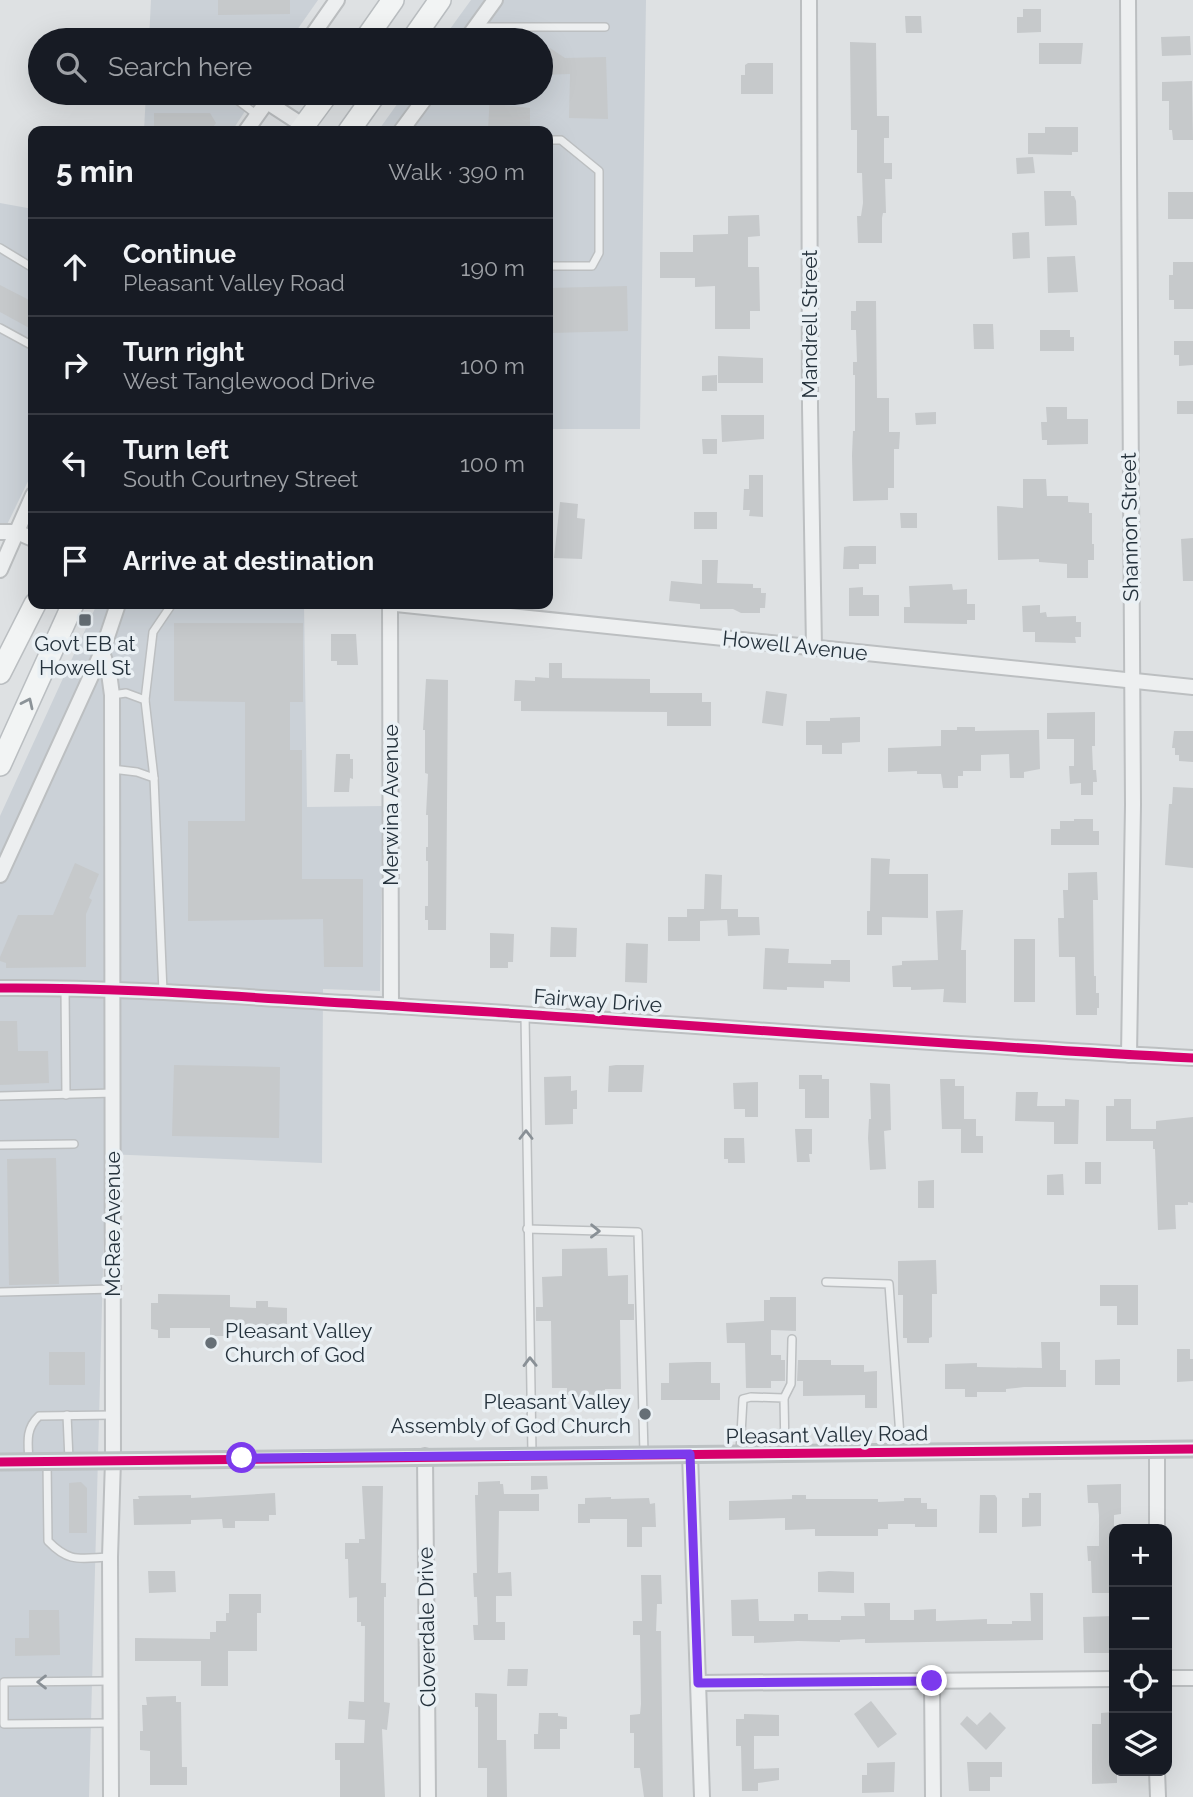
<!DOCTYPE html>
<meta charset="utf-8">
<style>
:root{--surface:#171b24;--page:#242831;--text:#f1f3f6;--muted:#9ea1a6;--line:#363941}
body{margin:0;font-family:Raleway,sans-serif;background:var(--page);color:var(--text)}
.controls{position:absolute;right:21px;bottom:21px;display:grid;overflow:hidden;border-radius:14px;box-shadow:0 7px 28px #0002}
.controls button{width:63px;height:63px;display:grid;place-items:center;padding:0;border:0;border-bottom:2px solid var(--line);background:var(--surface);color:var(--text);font:35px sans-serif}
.stop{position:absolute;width:21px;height:21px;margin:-16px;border:5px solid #7c3aed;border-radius:50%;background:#fff}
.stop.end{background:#7c3aed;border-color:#fff;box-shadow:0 2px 7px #0008}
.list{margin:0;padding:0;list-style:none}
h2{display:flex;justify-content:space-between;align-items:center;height:91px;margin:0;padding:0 28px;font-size:30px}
h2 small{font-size:23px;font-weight:400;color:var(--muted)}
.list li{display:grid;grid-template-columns:46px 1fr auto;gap:21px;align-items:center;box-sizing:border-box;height:98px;padding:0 28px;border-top:2px solid var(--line)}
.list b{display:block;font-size:26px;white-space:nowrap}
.list p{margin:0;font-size:23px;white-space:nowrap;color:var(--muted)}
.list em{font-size:23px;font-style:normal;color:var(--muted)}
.icon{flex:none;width:38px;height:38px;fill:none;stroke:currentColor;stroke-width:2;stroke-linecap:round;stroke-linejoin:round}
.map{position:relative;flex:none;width:1193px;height:1797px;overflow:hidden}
.search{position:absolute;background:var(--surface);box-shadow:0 7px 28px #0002;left:28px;top:28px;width:525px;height:77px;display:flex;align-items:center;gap:18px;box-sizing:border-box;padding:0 24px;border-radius:38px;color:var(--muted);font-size:26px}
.panel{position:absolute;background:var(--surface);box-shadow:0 7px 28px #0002;left:28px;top:126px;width:525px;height:483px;border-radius:14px}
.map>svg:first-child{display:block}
.built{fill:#cbd1d7}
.building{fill:#c6c9cb}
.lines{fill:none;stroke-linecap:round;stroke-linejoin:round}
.lane-casing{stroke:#bcbfc1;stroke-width:10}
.street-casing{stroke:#bcbfc1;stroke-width:18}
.primary-casing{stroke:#babec1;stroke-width:24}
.lane{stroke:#edeff0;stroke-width:7}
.street{stroke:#edeff0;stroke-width:14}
.secondary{stroke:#bcc1c3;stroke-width:19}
.primary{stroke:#f2f4f4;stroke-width:21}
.cycleway-casing{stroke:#eaf0f4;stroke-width:13}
.cycleway{stroke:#d6006c;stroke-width:9}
.oneway{stroke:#8c9398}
.oneway2{stroke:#899096}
.route{stroke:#7c3aed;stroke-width:9}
.poi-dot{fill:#666f76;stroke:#eaf0f4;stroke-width:2.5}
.labels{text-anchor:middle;stroke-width:7;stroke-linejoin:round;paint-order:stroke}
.street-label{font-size:21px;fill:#25323c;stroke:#eaf0f4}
.poi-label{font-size:21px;fill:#25323c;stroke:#eaf0f4}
</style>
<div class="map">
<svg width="1193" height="1797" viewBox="0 0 1193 1797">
<rect width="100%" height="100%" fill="#dee1e3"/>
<g class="built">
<path d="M151 0H318L290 40H149Z"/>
<path d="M471 0H646L640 429H548V131H378L405 93H541V40H442Z"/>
<path d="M146 93H257L232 131H144Z"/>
<path d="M0 203 33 209V471L0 539Z"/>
<path d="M97 604H304L307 807 383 806 380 991 323 989 322 1163 106 1154 89 1797H0V816Z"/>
</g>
<g class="building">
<path d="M218 0H290V14L218 15Z"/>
<path d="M1023 9H1041V32L1017 33V17H1023Z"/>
<path d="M905 16H921L922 33H906Z"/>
<path d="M1190 36 1191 55 1162 56 1161 37Z"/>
<path d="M850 42 876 43 877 116H889V138H884V163H892V179H885L886 213H883L882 218V243H858L857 216H861L863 203 862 173H857V130H851Z"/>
<path d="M1039 43H1083L1081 64H1039Z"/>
<path d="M550 48 565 58 606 57 608 119 569 118 570 74 541 75V61Z"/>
<path d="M748 63H773V94H741V75H745V65Z"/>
<path d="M1192 81 1193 140H1173L1172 130H1169V101H1162V82Z"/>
<path d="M490 93H505L504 105 530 108V127H517V131H488Z"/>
<path d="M154 113H210L216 123 210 131H154Z"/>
<path d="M1045 127H1078V152H1072V155L1028 154V133H1045Z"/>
<path d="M1033 157 1035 173 1017 174 1016 158Z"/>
<path d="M1044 191H1071V196H1074L1076 201 1077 225 1045 226Z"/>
<rect x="1168" y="192" width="25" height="27"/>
<path d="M759 215 760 236 748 237V267H759L760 311H750V329H715V286L695 287V278H660V252H693V235L728 234V216Z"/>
<path d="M1029 232 1030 258 1013 259 1012 233Z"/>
<path d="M1075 256 1078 292 1048 293 1047 257Z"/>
<path d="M1173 262H1193V309H1174V300H1169V275H1173Z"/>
<path d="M0 285 33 302V330L0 312Z"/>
<path d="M627 286 628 331 550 333 549 288Z"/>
<path d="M856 301H876L877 398H889V432H900L899 449H894V488H888V500L853 501 852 455 853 431H855V375H853V362H857L856 330H851V311H856Z"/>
<path d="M973 324H993L994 349H974Z"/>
<path d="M1040 330H1070V337H1074V351H1040Z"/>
<path d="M1174 341H1193V365L1179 366V355H1174Z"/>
<path d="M718 356 763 358V383H718Z"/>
<path d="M717 375V391H702V376Z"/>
<rect x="1177" y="401" width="16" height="13"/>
<path d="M1046 407H1067V419H1088V444L1047 445V440H1042L1041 422H1047Z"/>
<path d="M936 412V424L916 425 915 413Z"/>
<path d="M721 415H764V439L722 442Z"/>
<path d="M702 439H717V454H703Z"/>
<path d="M749 475H763V517L749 516 750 510H743L744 489H749Z"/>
<path d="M1023 479H1046L1047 496H1068V502L1089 503V513H1092V544H1094V560H1088V578H1067V564L1039 562V559L998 560 997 506 1023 508Z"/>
<path d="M560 502 578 504 577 518 585 519 582 559 554 558Z"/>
<rect x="694" y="512" width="23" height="17"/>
<path d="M900 513H917V528H901Z"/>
<path d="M1193 538V581H1183L1181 539Z"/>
<path d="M850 546H876V564H859V569H843L844 547Z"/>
<path d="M702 560H718L717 583 753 584V588H761V593H766L765 608H760V613H741L733 609H700V604L669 601 671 581 702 584Z"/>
<path d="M952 584 953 590 967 589V604H975V620H967V624L904 623V607H910L909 586Z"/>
<path d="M863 587V595H879V616H849V588Z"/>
<path d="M1040 605V613L1046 612 1047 617 1076 616V622H1081V637H1075L1076 643 1035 642V632H1023L1022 606Z"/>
<path d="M174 623H303V702H290V750H302V879H363V967H324L323 919 188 921V821H245V702L174 701Z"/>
<path d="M331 634H356L358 665H337V661H331Z"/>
<path d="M549 663H562V678L650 679V693H702V702H711V726H667V712L521 711V701H514L515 680 535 681V677L549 678Z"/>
<path d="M426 679 448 680 446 930H428V920H425V906H428V861H426V847H428V815H426L428 774 425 773V730H423Z"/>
<path d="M766 691 787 694 783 726 762 723Z"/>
<path d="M1095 712V746H1092L1093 770H1096L1097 782H1093V795H1081V783L1070 784 1069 766H1074V739H1047V713Z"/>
<path d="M860 717V742L842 743V754H822V745H806V721H830V718Z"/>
<path d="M957 727H975V731L1039 730 1040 769 1024 772V778H1010L1009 754 981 755V771H963V776H958V788H943L941 774H917V771L888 772V748L941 746V730H957Z"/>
<path d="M1174 731H1193V762L1179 761V755H1175V748H1172Z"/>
<path d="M336 754H350V759H353V779L350 778 349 792H334Z"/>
<path d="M1173 787 1193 788V868L1165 865 1169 804H1172Z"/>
<path d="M1074 819H1093V831H1099V845H1051V829H1060V821H1074Z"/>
<path d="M871 858 890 859 889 874H928V918L882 917V935H867V911H870Z"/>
<path d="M75 863 99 874 89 898 92 900 86 914V967L6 968V963L0 961V957L18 915H53Z"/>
<path d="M1097 872 1098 900H1093L1094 976H1096V993H1099V1008H1097V1015H1076L1075 957H1059L1058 918H1064L1063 890H1068V873Z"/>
<path d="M705 874 722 875 721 909H738V917H759L760 935 728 936 727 920 700 921V941H668V917H687V909H704Z"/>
<path d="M963 910 961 950H966V1003L943 1002 944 989 911 990V987H893L892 966 902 965V961L938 960 936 911Z"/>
<path d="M551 927 577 928 576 957H550Z"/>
<path d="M490 933 514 934 513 962H508V968H490Z"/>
<rect x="1014" y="939" width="21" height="63"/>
<path d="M626 943 648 944 647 983 625 982Z"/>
<path d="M765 948 789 949 788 963 831 964V960H850V982L824 981V988L787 987V990L763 989Z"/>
<path d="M0 1021H17L18 1051H48L49 1083 0 1085Z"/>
<path d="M174 1065 280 1067 279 1138 172 1136Z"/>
<path d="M616 1065H644L642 1092H608L609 1066Z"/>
<path d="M799 1075H822V1079H829V1118H805V1089H799Z"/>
<path d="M571 1076V1091L577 1090V1109H573V1124L545 1125 544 1077Z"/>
<path d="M940 1079H955V1086H964V1119H976V1136H983V1153H961V1129H942Z"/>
<path d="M758 1082V1117H745V1109H734L733 1083Z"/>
<path d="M870 1083 890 1084 891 1130 884 1131 886 1169 870 1170 868 1138 869 1119H871Z"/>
<path d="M1016 1092H1038L1037 1106H1065V1099L1079 1100 1078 1144H1054V1122L1015 1121Z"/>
<path d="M1114 1099H1131V1129H1156V1121L1193 1117V1203L1188 1202V1205H1175L1176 1229 1158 1230 1155 1149H1153V1141H1106V1106H1114Z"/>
<path d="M795 1129H812V1154H809L810 1162H797Z"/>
<path d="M724 1138H744L745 1163H728V1159H724Z"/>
<path d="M56 1158 59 1284 9 1285 7 1159Z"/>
<rect x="1085" y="1162" width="16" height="22"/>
<path d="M1063 1174 1064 1195H1047V1175Z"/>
<path d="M934 1180V1208H918V1181Z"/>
<path d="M607 1248 608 1276 628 1275V1304H634V1320H620L621 1389H605V1397L567 1398V1388H552L551 1321H536V1307H543L542 1277 562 1276V1249Z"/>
<path d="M936 1260 937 1294H932V1337L929 1338V1343H907V1338H903V1295H898V1261Z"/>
<path d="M1100 1285H1138V1325H1117V1306H1100Z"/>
<path d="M158 1294 230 1295V1307L256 1308V1301H268V1307L287 1308V1334L230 1333V1336H210V1328H170V1338H158V1330L151 1329V1303H158Z"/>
<path d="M770 1297H796V1331L771 1330V1355H781V1360H785V1381H771V1388H746L745 1343H727L726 1323 764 1321V1300H770Z"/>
<path d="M1041 1342H1060V1370H1066V1387H1024L1006 1389V1392H977V1397H965V1389H945V1364L977 1363V1367L1042 1368Z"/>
<path d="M1177 1349H1190V1359H1193V1381L1177 1382Z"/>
<rect x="49" y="1352" width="36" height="33"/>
<path d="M1120 1359V1385H1095V1360Z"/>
<path d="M798 1360H831V1365H864V1372L877 1371V1408H865V1395L803 1396V1381H797Z"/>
<path d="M697 1362H711V1383H720V1400H661V1383H669V1363Z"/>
<path d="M531 1476H547L548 1489 531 1490Z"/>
<path d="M500 1481V1484H503L504 1494H539V1511H499L498 1573 511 1572 512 1596H496V1622H505V1640H474L473 1625H478L477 1597H474L473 1573H477L475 1495H478V1482Z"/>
<path d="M81 1482 87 1488V1533H69V1483Z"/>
<path d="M1121 1484V1514L1114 1515V1593H1092L1091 1561H1088L1087 1546H1099V1515L1098 1503H1088L1087 1485Z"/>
<path d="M362 1486H383L381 1583H386V1597H384V1702L390 1703 387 1730 382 1729 385 1797H340V1760H335V1743H364L365 1720 348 1719 349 1701 364 1702 365 1626H361V1622H357V1597L349 1598 348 1559H345V1543H359V1539H365Z"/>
<path d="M275 1493 276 1515H269V1521H235V1528H223L222 1519 191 1520V1524L134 1525 133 1499H139L138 1496 191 1495V1498Z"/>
<path d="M1029 1493H1041V1526L1022 1527V1498H1029Z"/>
<path d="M792 1495H806V1499H878V1502L904 1501V1498H921V1503H927V1509H937V1527H915V1524H888V1529H878V1536H815V1529L785 1530V1518L729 1520V1501L792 1499Z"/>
<path d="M980 1495H995L997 1498V1533H979Z"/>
<path d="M611 1497V1499L649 1498 650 1504 655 1503 656 1527H642V1547H627V1519H590V1523H578V1504H585V1498Z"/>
<path d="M148 1571H175L176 1592 149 1593Z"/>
<path d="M829 1571 854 1572V1593L818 1592V1572Z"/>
<path d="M641 1575H661L662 1604H657L656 1631H661L663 1797H644L640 1768H634V1733H630V1715L640 1714 641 1704 640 1635H633V1621H642Z"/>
<path d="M1030 1593H1043V1640L865 1643V1639L840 1640V1642L798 1641 754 1643V1636H732L731 1600 758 1599 759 1621H794V1614H808V1620H841V1616H865L864 1603H890V1620H914V1610L936 1609V1621L987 1619V1624H1012V1621H1031Z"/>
<path d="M229 1594H261V1613H257V1651H228V1686H201V1661H135V1638L210 1639V1632H216V1621H226V1613H229Z"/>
<path d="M29 1610H59L60 1655 15 1656V1638H29Z"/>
<path d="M1114 1616V1653H1084L1083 1617Z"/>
<path d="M508 1669H528L527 1686H507Z"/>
<path d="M475 1693 497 1694V1740H506L507 1797H487V1768H478V1707H475Z"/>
<path d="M176 1696V1702H181L182 1767H187V1785H150V1751L140 1750V1731H143L142 1705H147L146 1697Z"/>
<path d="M871 1701 897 1734 878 1748 854 1714Z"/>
<path d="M990 1712 1006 1728 986 1750 960 1724 967 1716 979 1727 977 1725Z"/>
<path d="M1114 1712V1771H1117V1783L1092 1784V1724H1101V1713Z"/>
<path d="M539 1713H558V1716L567 1717V1729H560V1749H534V1734H538Z"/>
<path d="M744 1714 779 1715V1736H754V1769L779 1768V1780L758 1783V1791H742L741 1746H736V1719H744Z"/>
<path d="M895 1762 894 1792 862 1793V1775H867V1763Z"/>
<path d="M967 1762H1002V1777H990V1791H969Z"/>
</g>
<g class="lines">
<defs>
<g id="lane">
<path d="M476 27H605"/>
<path d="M163 40V37L292 36 305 40"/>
<path d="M169 93 232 96 257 115"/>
<path d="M548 140H561L599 171V253L592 266H548"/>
<path d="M0 248 33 268"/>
<path d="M0 328 33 346"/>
<path d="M112 695 126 693 145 700 154 778"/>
<path d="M145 700 153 632 172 604"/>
<path d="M112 769 137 772 154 778 163 992"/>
<path d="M65 988 66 1095"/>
<path d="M525 1015 532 1454"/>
<path d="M0 1096 114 1093"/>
<path d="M0 1145 74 1144"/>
<path d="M527 1229 638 1232 644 1453"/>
<path d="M826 1282 889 1284 901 1450"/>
<path d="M0 1292 112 1289"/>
<path d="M784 1398 791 1384 792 1339"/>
<path d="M67 1415 69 1460"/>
<path d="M740 1452 743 1399 751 1397 784 1398 785 1452"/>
<path d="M29 1461C28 1443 25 1429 39 1416L113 1415"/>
<path d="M47 1462 48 1541C70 1564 81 1558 110 1557"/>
<path d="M110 1681 4 1682V1724L111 1723"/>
</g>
<g id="street">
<path d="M809 0 810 407 814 648"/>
<path d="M1128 0 1133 805 1129 1055"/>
<path d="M309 40 337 0"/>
<path d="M466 40 495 0"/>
<path d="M267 102 310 130"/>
<path d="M246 131 273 93"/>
<path d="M401 131 429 93"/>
<path d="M0 532H17L33 539"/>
<path d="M0 570 33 495"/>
<path d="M390 604 391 1006"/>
<path d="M396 604 1193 687"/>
<path d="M102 652 109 673 112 695 113 1460 110 1557 111 1797"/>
<path d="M0 875 102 652 118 604"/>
<path d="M0 988C126 987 252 998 378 1005 650 1021 921 1044 1193 1058"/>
<path d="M1157 1449V1529"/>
<path d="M690 1454 702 1797"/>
<path d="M425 1456 428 1797"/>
<path d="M1167 1678H1193"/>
<path d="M932 1681 933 1797"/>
<path d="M698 1683 1114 1679"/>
<path d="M1157 1771 1158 1797"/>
</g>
<g id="primary">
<path d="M365 40 393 0"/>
<path d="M412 40 440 0"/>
<path d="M300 131 328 93"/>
<path d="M349 131 376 93"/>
<path d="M0 673 35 604"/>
<path d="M0 765 73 604"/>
</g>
</defs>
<use href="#lane" class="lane-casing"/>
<use href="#street" class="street-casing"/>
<use href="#primary" class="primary-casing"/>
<use href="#lane" class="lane"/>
<use href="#street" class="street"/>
<path class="secondary" d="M0 1462 1193 1449"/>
<use href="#primary" class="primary"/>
<defs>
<g id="cycleway">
<path d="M0 988C126 987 252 998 378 1005 650 1021 921 1044 1193 1058"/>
<path d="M0 1462 1193 1449"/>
</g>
</defs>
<use href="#cycleway" class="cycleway-casing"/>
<use href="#cycleway" class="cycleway"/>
</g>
<defs><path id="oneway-chevron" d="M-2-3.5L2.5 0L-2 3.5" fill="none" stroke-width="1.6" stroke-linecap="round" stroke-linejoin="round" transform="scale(1.75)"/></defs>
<use class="oneway" href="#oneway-chevron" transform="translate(28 703) rotate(-65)"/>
<g class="oneway2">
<use href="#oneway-chevron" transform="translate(526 1135) rotate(-90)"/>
<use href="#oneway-chevron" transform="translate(595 1231) rotate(1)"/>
<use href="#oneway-chevron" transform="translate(530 1362) rotate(-91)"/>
<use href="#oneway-chevron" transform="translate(42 1682) rotate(180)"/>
</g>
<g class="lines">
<path class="route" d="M242 1458 690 1454 698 1683 932 1681"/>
</g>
<g class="poi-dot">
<rect x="78" y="613" width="14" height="14" rx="3.5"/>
<circle cx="211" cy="1343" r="7"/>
<circle cx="645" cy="1414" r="7"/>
</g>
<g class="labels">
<g class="street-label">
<text transform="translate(810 324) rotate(-90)" y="7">Mandrell Street</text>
<text transform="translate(1130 527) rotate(-91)" y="7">Shannon Street</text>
<text transform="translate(795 646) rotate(6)" y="7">Howell Avenue</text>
<text transform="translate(391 805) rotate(-90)" y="7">Merwina Avenue</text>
<text transform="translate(598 1001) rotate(4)" y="7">Fairway Drive</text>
<text transform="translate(113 1224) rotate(-90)" y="7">McRae Avenue</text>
<text transform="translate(827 1435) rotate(-1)" y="7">Pleasant Valley Road</text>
<text transform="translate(427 1627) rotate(-91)" y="7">Cloverdale Drive</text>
</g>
<g class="poi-label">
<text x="85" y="651">Govt EB at<tspan x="85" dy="24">Howell St</tspan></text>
<text x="225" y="1338" text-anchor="start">Pleasant Valley<tspan x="225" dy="24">Church of God</tspan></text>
<text x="631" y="1409" text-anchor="end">Pleasant Valley<tspan x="631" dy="24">Assembly of God Church</tspan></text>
</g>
</g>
</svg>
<div class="controls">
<button>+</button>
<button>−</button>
<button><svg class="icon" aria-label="locate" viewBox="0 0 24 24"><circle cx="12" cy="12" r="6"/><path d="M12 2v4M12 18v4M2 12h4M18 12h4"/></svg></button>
<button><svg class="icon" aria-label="layers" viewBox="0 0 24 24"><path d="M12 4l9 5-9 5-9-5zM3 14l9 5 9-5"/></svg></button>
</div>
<div class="stop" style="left:242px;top:1458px"></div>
<div class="stop end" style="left:932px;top:1681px"></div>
<div class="search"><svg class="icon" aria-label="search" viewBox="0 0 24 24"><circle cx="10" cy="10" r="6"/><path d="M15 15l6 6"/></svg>Search here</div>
<section class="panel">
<h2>5 min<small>Walk · 390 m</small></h2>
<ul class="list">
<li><svg class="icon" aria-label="ahead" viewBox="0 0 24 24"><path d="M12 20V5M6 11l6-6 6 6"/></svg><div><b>Continue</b><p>Pleasant Valley Road</p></div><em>190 m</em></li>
<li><svg class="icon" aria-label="right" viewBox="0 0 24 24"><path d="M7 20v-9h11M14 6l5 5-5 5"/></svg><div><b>Turn right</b><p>West Tanglewood Drive</p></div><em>100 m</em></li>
<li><svg class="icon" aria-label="left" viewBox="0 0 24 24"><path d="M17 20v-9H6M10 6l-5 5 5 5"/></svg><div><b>Turn left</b><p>South Courtney Street</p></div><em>100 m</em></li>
<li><svg class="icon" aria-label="arrive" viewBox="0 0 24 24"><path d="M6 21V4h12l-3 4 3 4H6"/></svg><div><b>Arrive at destination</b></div></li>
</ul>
</section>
</div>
